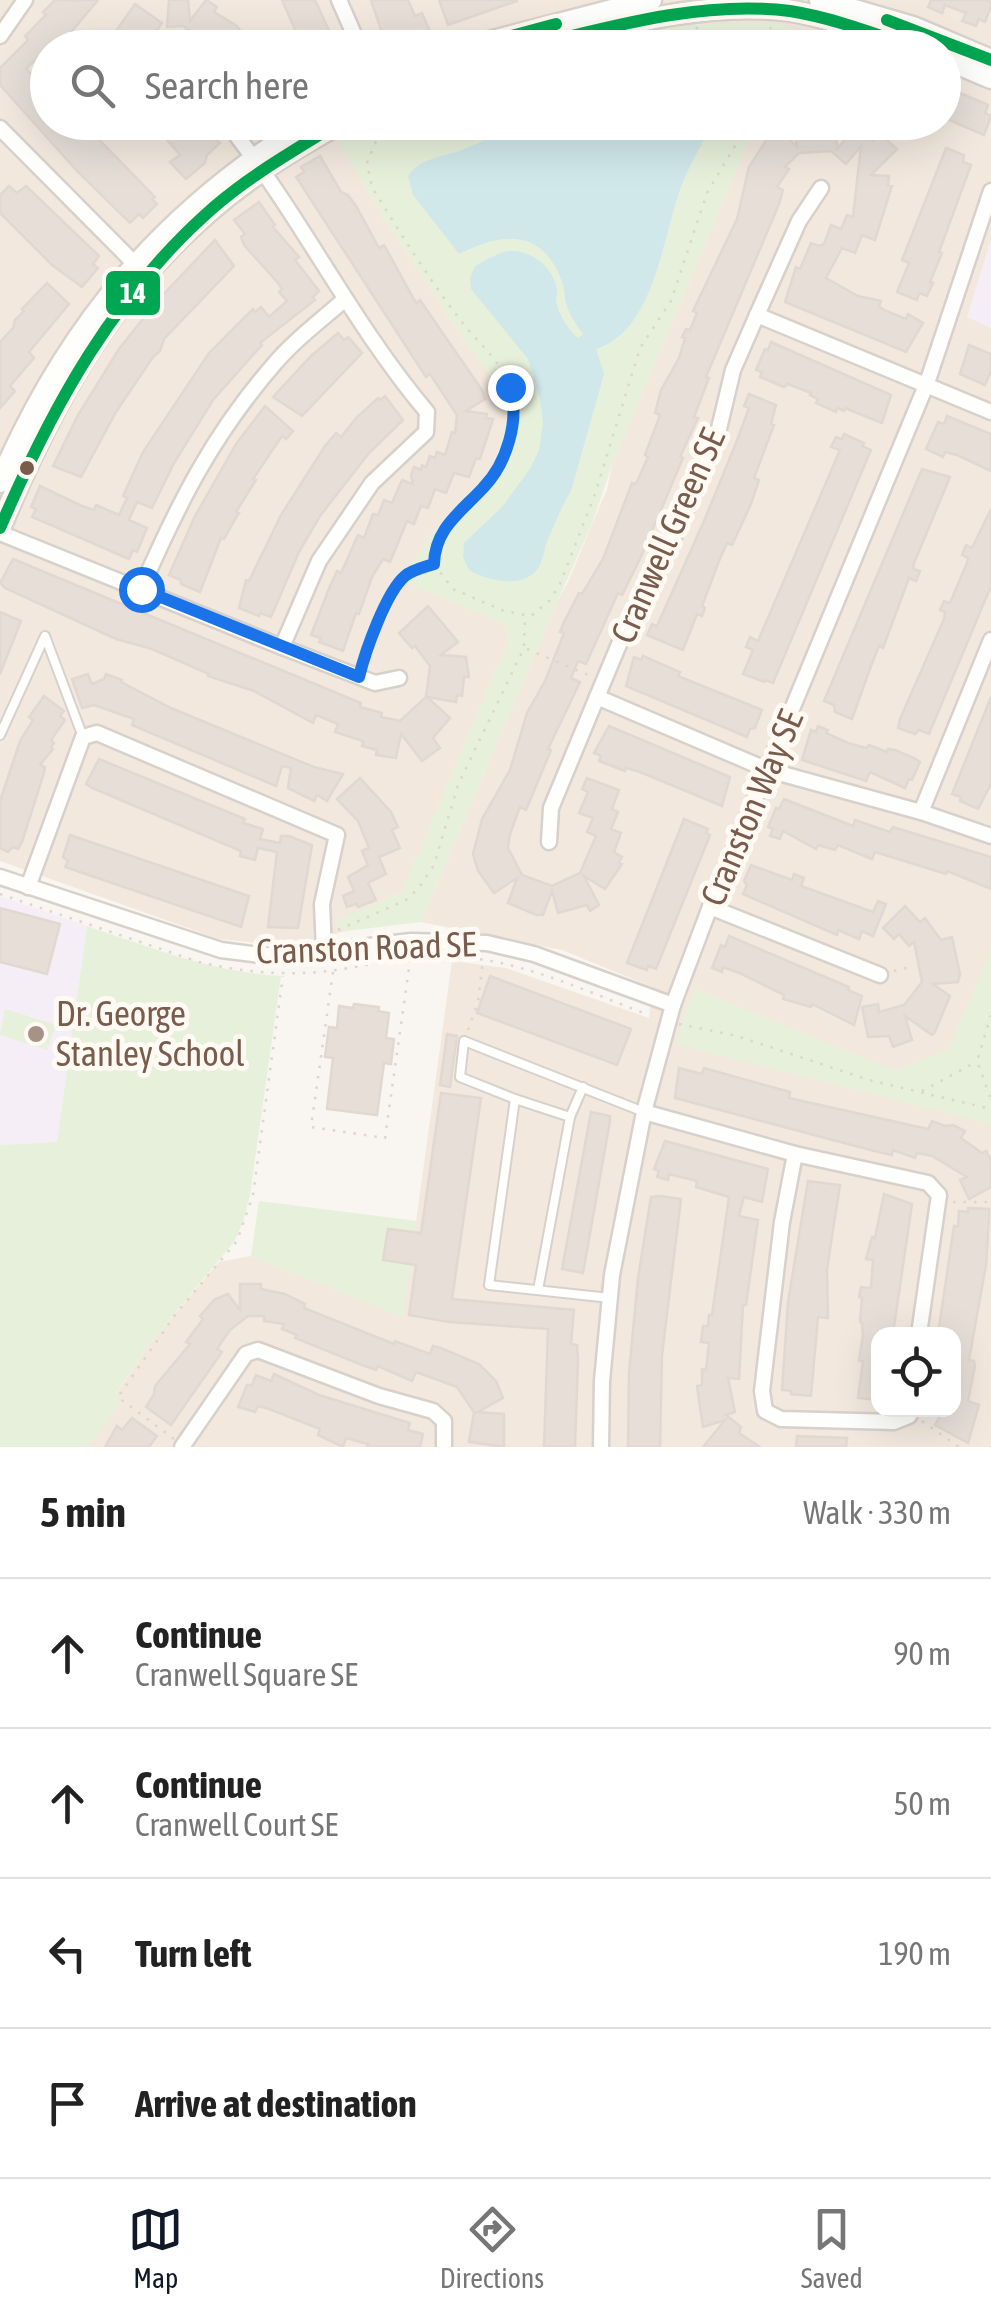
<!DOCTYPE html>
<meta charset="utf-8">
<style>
:root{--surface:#fff;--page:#f2f2f2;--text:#222;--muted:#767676;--line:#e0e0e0;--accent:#111827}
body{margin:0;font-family:"Asap Condensed",sans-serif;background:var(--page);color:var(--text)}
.controls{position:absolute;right:30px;bottom:30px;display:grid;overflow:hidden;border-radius:20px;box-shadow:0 10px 40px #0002}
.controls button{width:90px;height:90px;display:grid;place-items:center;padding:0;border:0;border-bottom:2px solid var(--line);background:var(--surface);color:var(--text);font:50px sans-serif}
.stop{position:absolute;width:30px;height:30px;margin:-22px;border:8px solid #1a73e8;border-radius:50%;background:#fff}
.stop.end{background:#1a73e8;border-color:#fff;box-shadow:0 2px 10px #0008}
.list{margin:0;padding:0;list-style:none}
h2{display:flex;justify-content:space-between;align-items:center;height:130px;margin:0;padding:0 40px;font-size:42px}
h2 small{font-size:32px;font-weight:400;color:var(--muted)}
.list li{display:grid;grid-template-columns:65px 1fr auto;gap:30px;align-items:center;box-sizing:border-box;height:150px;padding:0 40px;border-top:2px solid var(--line)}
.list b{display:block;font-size:38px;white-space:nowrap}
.list p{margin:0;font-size:32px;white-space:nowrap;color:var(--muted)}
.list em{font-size:32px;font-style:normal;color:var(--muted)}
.icon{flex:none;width:55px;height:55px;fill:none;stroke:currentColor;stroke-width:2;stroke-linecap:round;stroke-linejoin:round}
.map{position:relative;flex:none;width:991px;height:1447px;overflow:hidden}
.search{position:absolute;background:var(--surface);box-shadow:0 10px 40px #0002;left:30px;right:30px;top:30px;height:110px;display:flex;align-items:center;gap:25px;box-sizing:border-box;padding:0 35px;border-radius:55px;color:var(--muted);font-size:38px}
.sheet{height:730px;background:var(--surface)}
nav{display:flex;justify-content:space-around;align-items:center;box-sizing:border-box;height:140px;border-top:2px solid var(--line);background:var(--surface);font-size:28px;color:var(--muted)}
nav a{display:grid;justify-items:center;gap:5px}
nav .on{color:var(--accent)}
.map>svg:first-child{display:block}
.residential{fill:#f2e8de;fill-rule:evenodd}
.education{fill:#f6eef6}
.green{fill:#e7f0db}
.water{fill:#d0e8ea}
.building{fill:#e6ded7;stroke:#e2d8d2;stroke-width:2.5}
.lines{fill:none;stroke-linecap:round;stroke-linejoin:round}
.lane-casing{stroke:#d7d1cb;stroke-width:12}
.street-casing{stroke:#d7d1cb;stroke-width:19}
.secondary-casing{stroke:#d9d2cb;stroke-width:25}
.path{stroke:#dcd5d0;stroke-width:2.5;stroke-dasharray:2.5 8;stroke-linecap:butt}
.lane{stroke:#fefefd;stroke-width:8}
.street{stroke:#fefefd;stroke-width:14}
.secondary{stroke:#fefefd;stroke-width:20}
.bus-1-casing{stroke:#fffaf3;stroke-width:20}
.bus-1{stroke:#00a651;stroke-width:12}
.route{stroke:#1a73e8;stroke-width:12}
.bus-dot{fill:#7a5c4d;stroke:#fffaf3;stroke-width:4}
.poi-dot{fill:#a69286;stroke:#fffaf3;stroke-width:4}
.labels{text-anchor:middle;stroke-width:10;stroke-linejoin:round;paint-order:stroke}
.street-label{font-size:35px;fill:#7a5c4d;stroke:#fffaf3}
.poi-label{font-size:35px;fill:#7a5c4d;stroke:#fffaf3;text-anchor:start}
.line-badge{stroke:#fffaf3;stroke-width:4}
.badge-label{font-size:28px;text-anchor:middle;font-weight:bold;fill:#fff}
</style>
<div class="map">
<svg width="991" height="1447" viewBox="0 0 991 1447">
<rect width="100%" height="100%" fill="#f9f5f0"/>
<path class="residential" d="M0 0H991V1447H88L119 1403 116 1394 148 1346 219 1262 251 1256 403 1316 452 961 506 968 649 1018 652 987 562 950 421 922 557 602 568 582 607 489 612 465 756 123 944 122V48L786 47 793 29 684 25 585 48H48V122L371 123 339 140 380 212 463 339 503 391 507 419 487 485 432 534 401 580 503 623 509 639 402 892 335 922 346 931 288 946 219 939 0 861ZM878 1334H954V1410H878Z"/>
<g class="education">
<path d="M991 239V328L967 317Z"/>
<path d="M0 896 87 926 57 1142 0 1145Z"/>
</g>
<g class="green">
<path d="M772 22 793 28 786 47H585L684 25Z"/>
<path d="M371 122 756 123 612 465 592 524 557 602 421 922 346 931 334 922 402 891 509 639 503 623 400 580 432 534 487 485 507 419 503 391 463 339 380 212 338 141Z"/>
<path d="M87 926C152 948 212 972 281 976L250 1195 243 1222 234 1242 148 1346 116 1393 120 1403 88 1447H0V1145L57 1142Z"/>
<path d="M991 949V1124L675 1044 694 988 896 1071 948 1049Z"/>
<path d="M5 1009 56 1025 47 1050 0 1035Z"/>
<path d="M259 1201 417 1221 403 1317 251 1256Z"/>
</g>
<path class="water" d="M521 123H712C704 142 692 160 684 179 663 229 657 330 596 349L604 374 571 491C561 507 555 524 547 541 544 550 543 563 536 571 520 589 486 580 469 570L463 557 464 543 502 507 530 469 539 450 543 423 540 399 528 359 471 289 470 278 475 266C484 261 494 255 504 252 527 246 553 266 557 289 558 300 554 294 557 305 560 317 569 330 578 338L583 334C577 326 570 316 567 306 564 299 565 290 562 282 543 229 504 231 459 254L413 195 408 176C421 156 447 157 467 148 486 140 503 131 521 123Z"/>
<g class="building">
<path d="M55 0H98L62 43 67 48H48V59L42 53 26 69 48 90V122H82L155 197 152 199 157 204 143 218 139 214 130 223 77 171 0 85V68L28 40 25 36 46 15 43 12Z"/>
<path d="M169 0H188L190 21 206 0 217 7 214 12 237 26 253 48H212L183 26 167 27Z"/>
<path d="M282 0H315L337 48H303Z"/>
<path d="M371 0H408L415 16 422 13 431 34 408 43 405 36 385 42Z"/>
<path d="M439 0H517V1L448 25Z"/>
<path d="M931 0H987L991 2V6L985 22 979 19 976 26 962 21 966 13 945 5 942 13 928 7Z"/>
<path d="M135 4 162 23 144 48H113L107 44Z"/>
<path d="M944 86 988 105 985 113 991 116 984 135 944 118Z"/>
<path d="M147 122H173L177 127 182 122 186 127 196 122 220 143 207 155 205 163 186 179 170 162 180 155 162 134 155 139 150 136 142 128Z"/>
<path d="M793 122H836L837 149 855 128 873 141 880 134 897 149 871 175 889 176 888 185 892 186 875 240 862 235 855 253 842 248 826 278 858 296 881 301 879 306 884 310 906 319 908 314 923 323 906 352 785 302 796 267 800 269 811 243 819 246 824 244 831 225 841 229 847 215 853 217 861 146 846 164 831 151 799 153 785 167 789 169 777 187 783 190 779 204 706 377 709 378 694 417 698 418 680 457 683 458 640 559 622 595 618 593 586 664 578 661 571 678 580 682 548 749 551 750 526 810 520 807 510 834 508 848 522 875 552 886 580 873 596 836 587 832 593 818 579 813 588 792 582 789 587 778 619 790 612 809 618 812 611 829 621 833 614 852 622 857 619 863 622 864 605 889 584 876 599 905 590 911 587 905 558 913 552 891 543 915H536L508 903 517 878 494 893 478 871 473 854 482 819 510 770 527 713 545 681 564 633 560 632 564 622 579 593 582 594 603 559 632 483 636 484 648 457 645 455 660 415 655 413 661 390 679 358 685 338 682 337 686 329 690 330 697 313 693 311 737 219 749 167 776 125 797 147Z"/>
<path d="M946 148 964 155 963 162 971 165 939 252 942 253 930 282 933 283 927 296 919 293 917 300 897 292 909 263 902 260Z"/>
<path d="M320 156 341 192 348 195 356 206 379 248 384 245 416 303 420 300 482 390 485 399 466 411 487 414 486 418 493 419 480 459 476 458 469 477 454 473 446 493 435 489 428 508 421 506 414 524 407 521 390 562 383 559 372 577 359 614 356 613 343 651 319 642 321 638 311 635 330 586 337 571 341 573 358 535 364 538 373 514 378 515 384 500 392 503 402 480 413 484 411 475 414 467 421 470 422 465 426 467 430 456 435 458 437 452 445 455 452 432 455 433 457 415 430 374 426 377 296 177 304 172 301 167Z"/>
<path d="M9 186 17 193 26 186 99 256 93 264 98 268 82 287 52 265 0 213V195Z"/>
<path d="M259 202 275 225 273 227 299 257 295 260 319 291 313 297 315 300 260 343 262 345 213 400 174 463 152 508 137 502 129 520 147 528 137 552 133 550 129 559 32 517 36 509 31 507 40 486 82 506 94 510 96 505 119 515 127 498 123 496 143 452 209 353 253 309 255 312 261 307 269 317 287 301 279 292 282 289 278 283 244 245 241 237 245 234 234 220Z"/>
<path d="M215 240 234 266 164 339 160 351 153 357 116 412 81 477 53 466 78 415 119 349 158 300Z"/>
<path d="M47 283 69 304 29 352 34 358 10 386 15 391 0 408V342L13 328 15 320 24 311 22 309Z"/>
<path d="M338 333 344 340 348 337 362 353 302 416 273 397 311 356Z"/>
<path d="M771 342 891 395 882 423 845 408 844 411 837 408 836 412 816 403 818 399 810 395 811 393 788 384 784 387 760 377 762 372 756 370 765 349 768 350Z"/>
<path d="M969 345 991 354V371L985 385 960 374Z"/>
<path d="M749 394 776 405 771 424 774 425 754 478 759 480 751 504 732 545 727 543 719 561 702 606 705 608 702 616 697 614 683 650 647 635 652 624 657 626 704 521 736 443 749 408 744 406Z"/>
<path d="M385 396 403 420 369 453 320 516 299 552 271 617 260 613 259 616 239 608 246 580 249 581 281 515 325 446 336 433 341 437 357 417 378 398 380 400Z"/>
<path d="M265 406 293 431 286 439 282 436 253 479 256 480 236 512 239 513 234 521 224 539 221 538 200 592 181 584V580L169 575 194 518 236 444Z"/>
<path d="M947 416 991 434V471L957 455 945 452 943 457 926 449 938 422 944 424Z"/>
<path d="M844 434 864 443 862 446 871 450 773 683 765 680 764 682 743 674 753 650 746 647 750 637 758 641 840 450 831 447 836 437 842 439Z"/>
<path d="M922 469 950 477 914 563 913 569 920 571 916 581 909 578 883 648 879 646 871 666 852 719 835 712 834 705 824 701Z"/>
<path d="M991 509V586L929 734 919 730 915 734 898 728 900 719 944 619 945 612 940 610 944 601 950 603 967 563 968 558 962 555 966 545 972 548Z"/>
<path d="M13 559 361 703 360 707 382 713 381 717 400 721 426 697 430 666 415 646 412 648 399 633 428 606 458 642 441 655 466 657 469 677H464L462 696 457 695 456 702 427 697 450 718 433 738 440 748 422 761 401 734 396 758 376 755 377 750 362 746 363 741 335 732 338 724 316 715 313 723 254 691 208 676 209 674 152 649 116 639 5 588 0 583Z"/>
<path d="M0 612 21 621 0 674Z"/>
<path d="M643 656 680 672 678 676 762 710 755 728 750 729 747 737 626 686 634 657 641 660Z"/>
<path d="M88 674 92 684 104 679 106 674 122 680 121 682 171 708 314 767 343 774 327 801 317 795 314 801 288 788 291 768 282 766 276 786 132 725 134 719 94 705 82 708 72 679Z"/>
<path d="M44 696 64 711 60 716 65 720 51 740 54 743 51 747 53 749 40 765 45 767 44 773 22 842 18 849 13 847 8 852 0 848V801L20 741 33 720 29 717Z"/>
<path d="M991 697V784L978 809 960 801 961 797 952 794Z"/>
<path d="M609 726 730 777 722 806 640 772 626 768 625 771 599 761 601 756 594 753Z"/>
<path d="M818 726 828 730 826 733 848 743 866 748 869 745 887 752 888 749 895 750 914 758 920 762 912 780 909 779 905 788 870 772 866 781 802 760 811 730 816 732Z"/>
<path d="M99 759 245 819 243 823 263 829 260 839 280 843 281 836H289L312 845 298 928 268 927 277 852 258 848 255 860 240 856 241 851 92 788 86 784Z"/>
<path d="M360 778 391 812 398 827 392 830 400 848 379 857 386 874 368 883 376 900 358 907 356 904 347 907 343 896 354 891 348 877 368 865 362 851 369 848 358 821 337 799Z"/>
<path d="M784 799 853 826 855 820 890 832 893 827 991 857V889L947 871 946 874 875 852 872 859 838 845 835 850 818 845 816 849 783 831 780 839 770 836 773 829 768 827 776 808 779 809Z"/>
<path d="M684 819 708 829 706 833 710 835 656 969 648 966 647 970 627 963Z"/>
<path d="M70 835 249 896 241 927 65 867 68 861 63 857Z"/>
<path d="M751 865 792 880 794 874 804 878 801 886 873 912 878 901 886 904 873 936 862 931 859 939 838 930 837 935 743 894 747 885 744 881Z"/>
<path d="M905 906 920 922 925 918 941 940 952 937 960 974 958 982 933 984 950 996 935 1032 932 1035 905 1016 912 1040 893 1047 889 1036 868 1037 862 1007 878 1004 879 1012 904 1005 922 982 914 942 909 946 899 934 894 939 883 928Z"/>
<path d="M0 908 60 924 47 974 0 962Z"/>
<path d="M729 936 849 987 848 990 862 996 854 1025 812 1004 811 1007 783 999 784 995 739 973 723 967 722 972 712 968 721 945 725 947Z"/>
<path d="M490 976 631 1029 617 1065 477 1013Z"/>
<path d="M354 1004 379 1007 378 1011 389 1013 386 1038 394 1039 391 1064 384 1063 377 1115 327 1109 333 1058 325 1057 329 1027 337 1028 339 1006 353 1008Z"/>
<path d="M447 1034 457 1036 450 1087 440 1085Z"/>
<path d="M679 1068 702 1074 704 1068 790 1092 789 1098 928 1129 932 1121 945 1126 953 1125 965 1131 961 1138 982 1153 986 1151 991 1161V1187L969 1199 960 1180 967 1177 932 1156 917 1153 915 1158 893 1150 892 1155 878 1152 675 1098Z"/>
<path d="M441 1093 481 1098 452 1299 574 1310 571 1344 577 1345 578 1360 575 1447H544L548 1329 449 1322 409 1315 416 1265 383 1260 388 1229 421 1233Z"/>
<path d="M591 1112 610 1116V1121L583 1273 562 1269Z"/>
<path d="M665 1141 768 1169 762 1202 744 1197 739 1216 758 1220 746 1305H743L739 1379 728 1378 735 1412 726 1415 741 1427 739 1433 760 1447H703L725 1420 703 1427 697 1386 702 1385V1369L706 1370 709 1343 701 1342 703 1326H708L709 1315H712L729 1197 696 1187 697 1181 669 1174 668 1180 657 1177 659 1171 654 1169Z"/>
<path d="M808 1181 840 1185 827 1269 828 1318 818 1317 811 1396 791 1394V1391L782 1390 788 1302Z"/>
<path d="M884 1194 912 1204 893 1334H878V1400L858 1398 863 1361H859L863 1335 862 1323 860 1322 862 1298 859 1297 861 1287 871 1288 873 1260 866 1259 872 1237 875 1238Z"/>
<path d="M661 1196 681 1199 662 1355 660 1447H628L629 1373 638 1278 651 1197Z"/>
<path d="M968 1208 989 1209V1217L986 1265 969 1360 974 1361 975 1366 968 1401 979 1405 968 1443 935 1425 943 1410H954V1334H938L954 1226H958L959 1211 968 1212Z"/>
<path d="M240 1284H261V1289L285 1294 305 1304 304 1308 394 1344 395 1341 430 1354 433 1346 441 1348 479 1364 496 1381 503 1398 478 1412 504 1414V1447L469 1442 474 1412 457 1387 416 1372 412 1381 378 1366 376 1370 362 1365 295 1338 297 1335 282 1329 284 1324 264 1321V1316H248L230 1330 217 1349 222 1352 171 1425 146 1407 154 1394 155 1386 190 1344 186 1342 203 1319 200 1316 215 1299 228 1294 240 1310Z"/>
<path d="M274 1374 319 1395 410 1423 408 1430 423 1434 420 1447H367L368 1444 346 1438 343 1447 318 1435 320 1429 269 1409 258 1406 255 1412 238 1407 247 1385H252L256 1375 271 1381Z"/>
<path d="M132 1418 157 1436 149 1447H105L117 1426 122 1430Z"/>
<path d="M797 1436 847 1438 846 1447H796Z"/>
</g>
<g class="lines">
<defs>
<g id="lane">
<path d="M0 735 45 636 83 737"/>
<path d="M515 1099 460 1077 464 1041 644 1112"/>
<path d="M570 1117 583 1087"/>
<path d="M538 1290 570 1117 515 1099 489 1285 610 1298"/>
</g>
<g id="street">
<path d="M339 0 360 48"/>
<path d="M0 36 25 0"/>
<path d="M0 128 140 269"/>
<path d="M757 315 799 221 821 188"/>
<path d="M991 412 757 315 733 370 717 437 662 564 630 618 597 697 768 770 921 812 991 836"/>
<path d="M0 533 282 647 319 561 372 483 426 432 427 412C351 322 300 214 226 122"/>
<path d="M141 589C179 502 213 434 276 362 296 338 323 319 345 299"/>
<path d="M282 647 375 683 399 678"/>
<path d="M921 812 991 640"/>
<path d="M549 842 551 808 597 697"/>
<path d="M0 877 221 950 260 955H295L411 941 487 943 534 954 673 1005"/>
<path d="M28 887 83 737 97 733 337 835 322 904 324 951"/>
<path d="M710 907 880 975"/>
<path d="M644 1112 795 1154 928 1183 939 1195 919 1334"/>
<path d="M795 1154 782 1222 762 1391 765 1411 781 1419 894 1422 909 1416 912 1410"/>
<path d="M182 1447 246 1354 258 1350 379 1396 433 1411 444 1421V1447"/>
<path d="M601 1447 602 1381 612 1275 644 1112 673 1005 710 907 927 383 991 191"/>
</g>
<g id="secondary">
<path d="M820 0 913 27 991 60"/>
<path d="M466 48 651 0"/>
<path d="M522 48C606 29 699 0 786 10 831 17 875 34 918 48"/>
<path d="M944 58 991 78"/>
<path d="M0 482C68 324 163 213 309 122"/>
<path d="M0 528C59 384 130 260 263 170 288 152 315 138 341 122"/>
</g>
</defs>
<use href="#lane" class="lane-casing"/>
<use href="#street" class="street-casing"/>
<use href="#secondary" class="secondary-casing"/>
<g class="path">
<path d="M696 27 709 39 734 48"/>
<path d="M761 48 771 27"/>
<path d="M384 122 367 163 372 187C400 233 429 279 461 321 479 344 508 367 513 397 518 424 507 447 495 470 478 505 435 519 434 564L453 589 504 611 531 616 549 601 560 584 595 494 640 348 671 301 707 193 749 122"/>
<path d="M527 649 593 677"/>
<path d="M363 663 399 583 413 571 432 564"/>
<path d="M0 894 199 962C241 972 285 976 329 971 366 966 405 956 443 956 516 957 582 990 649 1015"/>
<path d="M338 930 406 900 418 889 434 865 458 785 524 648 525 616"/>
<path d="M894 971 907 968"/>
<path d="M333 972 311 1127 385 1138 410 961"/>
<path d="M991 1015 977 1061 991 1099"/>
<path d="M679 1024 737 1036 869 1080 991 1109"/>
<path d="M468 1030 478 1002 483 960"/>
<path d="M922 1091 976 1062"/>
<path d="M953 1202H991"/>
<path d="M922 1421 959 1447"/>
<path d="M174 1439 118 1397 175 1315 237 1241 253 1195 283 976"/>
</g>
<use href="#lane" class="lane"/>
<use href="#street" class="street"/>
<use href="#secondary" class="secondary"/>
<defs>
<g id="bus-1">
<path d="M887 20 991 60"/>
<path d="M468 48 556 24"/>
<path d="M524 48C609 27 702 0 790 11 834 18 875 34 916 48"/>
<path d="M0 528C52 407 113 295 214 207 252 174 297 149 340 122"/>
</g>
</defs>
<use href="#bus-1" class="bus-1-casing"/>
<use href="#bus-1" class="bus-1"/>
</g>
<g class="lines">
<path class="route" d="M141 589 359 677C365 652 386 592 405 576 412 570 425 567 434 564 435 528 461 512 483 488 507 463 520 420 510 387"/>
</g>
<circle class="bus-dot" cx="27" cy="468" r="9"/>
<circle class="poi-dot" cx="36" cy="1034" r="10"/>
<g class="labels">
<g class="street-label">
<text transform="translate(668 536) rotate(-66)" y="12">Cranwell Green SE</text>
<text transform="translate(752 808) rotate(-67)" y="12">Cranston Way SE</text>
<text transform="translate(366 948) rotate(-2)" y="12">Cranston Road SE</text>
</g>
<g class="poi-label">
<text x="56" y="1026">Dr. George<tspan x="56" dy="40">Stanley School</tspan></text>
</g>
</g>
<rect class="line-badge" x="104" y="269" width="58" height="48" rx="10" fill="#00a651"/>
<g class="badge-label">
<text x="133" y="303">14</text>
</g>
</svg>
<div class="controls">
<button><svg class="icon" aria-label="locate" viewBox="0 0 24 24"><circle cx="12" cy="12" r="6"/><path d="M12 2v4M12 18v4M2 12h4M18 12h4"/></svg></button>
</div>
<div class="stop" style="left:141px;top:589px"></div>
<div class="stop end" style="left:510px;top:387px"></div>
<div class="search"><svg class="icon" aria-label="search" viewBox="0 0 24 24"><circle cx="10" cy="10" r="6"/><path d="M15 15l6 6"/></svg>Search here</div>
</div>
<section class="sheet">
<h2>5 min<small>Walk · 330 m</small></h2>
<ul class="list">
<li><svg class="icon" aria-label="ahead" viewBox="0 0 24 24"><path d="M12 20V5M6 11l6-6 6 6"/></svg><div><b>Continue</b><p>Cranwell Square SE</p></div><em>90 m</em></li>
<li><svg class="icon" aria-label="ahead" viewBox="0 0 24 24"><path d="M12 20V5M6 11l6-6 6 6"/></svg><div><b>Continue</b><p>Cranwell Court SE</p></div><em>50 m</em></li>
<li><svg class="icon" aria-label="left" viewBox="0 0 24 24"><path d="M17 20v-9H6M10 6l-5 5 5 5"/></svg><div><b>Turn left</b></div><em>190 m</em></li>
<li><svg class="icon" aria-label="arrive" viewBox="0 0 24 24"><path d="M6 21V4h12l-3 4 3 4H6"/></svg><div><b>Arrive at destination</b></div></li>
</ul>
</section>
<nav>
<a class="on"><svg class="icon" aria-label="map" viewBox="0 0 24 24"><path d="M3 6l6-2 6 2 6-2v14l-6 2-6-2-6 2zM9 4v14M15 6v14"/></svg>Map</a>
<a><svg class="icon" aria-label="directions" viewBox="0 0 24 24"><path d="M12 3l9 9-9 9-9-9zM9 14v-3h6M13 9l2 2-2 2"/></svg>Directions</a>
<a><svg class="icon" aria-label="saved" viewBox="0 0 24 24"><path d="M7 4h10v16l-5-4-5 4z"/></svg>Saved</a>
</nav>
